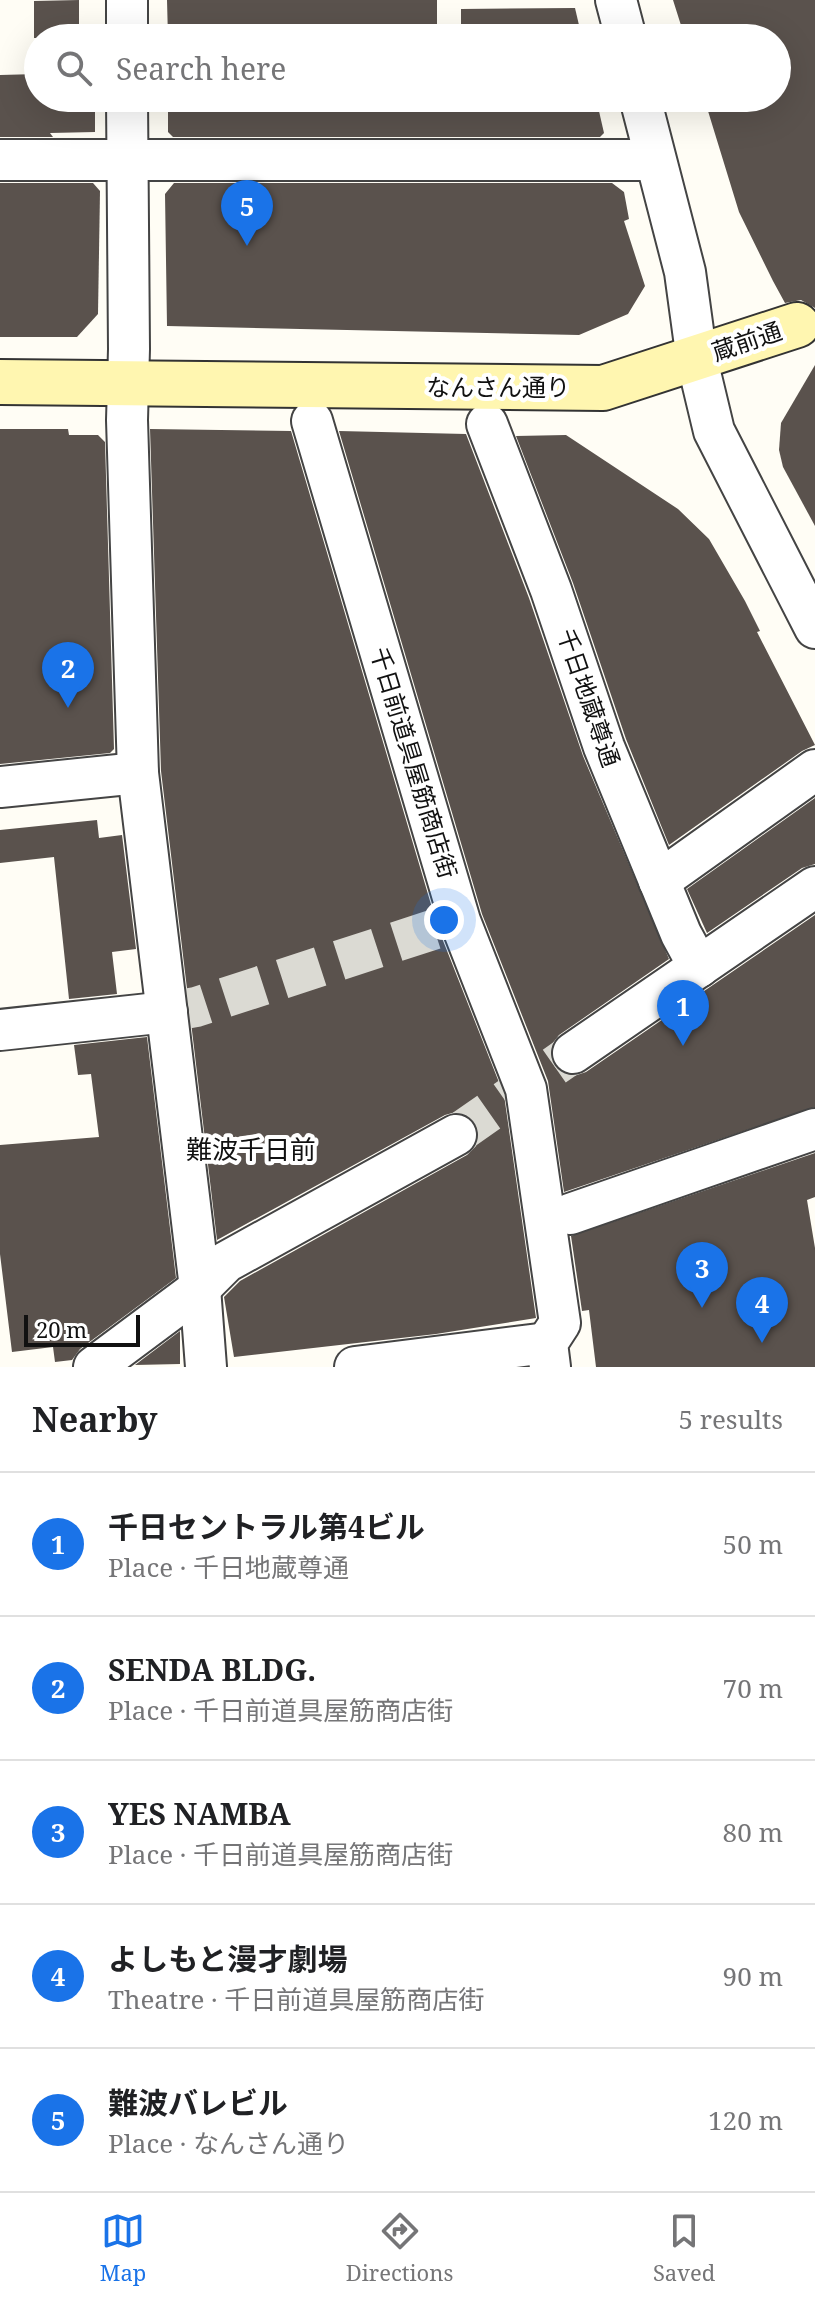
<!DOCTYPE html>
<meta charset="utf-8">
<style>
:root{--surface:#fff;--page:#f2f2f2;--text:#202124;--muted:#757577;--line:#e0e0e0;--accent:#1a73e8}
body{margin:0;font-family:"Noto Serif","Noto Sans JP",serif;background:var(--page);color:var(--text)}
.scale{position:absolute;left:24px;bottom:20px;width:116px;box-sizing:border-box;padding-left:8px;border:4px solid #111;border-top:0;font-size:22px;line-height:28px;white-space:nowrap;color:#111;-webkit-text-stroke:6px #fff;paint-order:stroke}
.you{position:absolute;left:444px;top:920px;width:28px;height:28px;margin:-20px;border:6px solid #fff;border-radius:50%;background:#1a73e8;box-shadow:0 0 0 12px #1a73e833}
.badge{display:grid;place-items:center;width:52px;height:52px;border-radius:50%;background:var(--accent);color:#fff;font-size:26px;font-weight:700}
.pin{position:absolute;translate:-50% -66px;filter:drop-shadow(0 2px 4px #0008)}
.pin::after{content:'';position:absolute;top:42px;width:28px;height:24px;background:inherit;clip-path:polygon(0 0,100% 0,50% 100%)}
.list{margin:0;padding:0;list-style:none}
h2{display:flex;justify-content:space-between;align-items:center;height:104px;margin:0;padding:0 32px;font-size:34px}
h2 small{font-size:26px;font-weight:400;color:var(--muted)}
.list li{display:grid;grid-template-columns:52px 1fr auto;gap:24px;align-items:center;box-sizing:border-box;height:144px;padding:0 32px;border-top:2px solid var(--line)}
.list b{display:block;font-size:30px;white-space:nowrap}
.list p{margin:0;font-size:26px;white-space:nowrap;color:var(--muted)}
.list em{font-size:26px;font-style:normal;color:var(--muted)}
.icon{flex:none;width:44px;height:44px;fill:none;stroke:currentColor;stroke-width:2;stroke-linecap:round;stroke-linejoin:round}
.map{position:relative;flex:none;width:815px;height:1367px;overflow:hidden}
.search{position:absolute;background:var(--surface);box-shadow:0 8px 32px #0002;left:24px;right:24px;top:24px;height:88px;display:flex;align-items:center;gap:20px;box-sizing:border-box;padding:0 28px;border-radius:44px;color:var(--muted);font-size:30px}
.sheet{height:824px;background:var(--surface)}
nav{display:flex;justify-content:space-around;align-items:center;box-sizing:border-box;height:112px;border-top:2px solid var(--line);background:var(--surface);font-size:22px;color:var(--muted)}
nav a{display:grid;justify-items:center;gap:4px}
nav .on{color:var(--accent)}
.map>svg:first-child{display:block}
.building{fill:#5a524d}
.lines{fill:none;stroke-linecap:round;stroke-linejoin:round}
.street-tunnel{stroke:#dbdad3;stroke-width:40;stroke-dasharray:40 20;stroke-linecap:butt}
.street-casing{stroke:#444;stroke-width:44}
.secondary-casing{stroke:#333;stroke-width:48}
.street{stroke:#fff;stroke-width:40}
.secondary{stroke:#fff6b0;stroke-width:44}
.labels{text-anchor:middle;stroke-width:8;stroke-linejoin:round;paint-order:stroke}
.street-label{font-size:24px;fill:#111;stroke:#fff}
.neighbourhood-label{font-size:26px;fill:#111;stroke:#fff}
</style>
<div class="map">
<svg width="815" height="1367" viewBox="0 0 815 1367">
<rect width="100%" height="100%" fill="#fffdf5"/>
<g class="building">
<path d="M79 0V38H34V1Z"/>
<path d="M167 0H437V38H296L295 31 218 33V38H168Z"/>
<path d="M673 0H815V308L801 300 785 303 773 281 739 212 704 98H777V38H685Z"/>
<path d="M575 8 582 38H461V9Z"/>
<path d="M38 74V98H95V132L50 133 53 137H0V75Z"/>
<path d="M168 98H596L604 133 600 137H173L168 132Z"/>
<path d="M0 183H93L100 191 98 314 77 337H0Z"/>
<path d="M174 183H612L624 192 629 219 624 221 645 286 628 314 579 335 167 326 165 194Z"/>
<path d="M815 365V526L783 467 779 450 781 423Z"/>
<path d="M0 429H68L69 435H98L105 442 114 749 110 753 0 764Z"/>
<path d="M150 429 291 431 438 928 504 1095 536 1318 436 1334 234 1357 224 1297 240 1281 467 1155 476 1146 479 1135 476 1123 467 1115 456 1112 445 1115 217 1240 161 771Z"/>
<path d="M339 431 466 434 529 598 583 756 669 959 559 1035 552 1044 550 1054 555 1067 564 1074 574 1076 586 1072 815 915V1107L564 1192 548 1081 482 914Z"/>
<path d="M566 435 678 509 709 539 745 601 760 631 757 632 815 745 802 751 669 845 626 739 573 583 516 436Z"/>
<path d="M815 798V864L802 868 707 933 687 889Z"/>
<path d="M97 820 99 838 122 835 136 949 112 952 117 994 69 999 54 857 0 863V830Z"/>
<path d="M147 1037 176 1278 80 1349 72 1360 55 1362 53 1347 12 1352 0 1254V1145L99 1137 91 1074 78 1075 74 1045Z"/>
<path d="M815 1153V1197L807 1200 815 1248V1367H596L589 1310 582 1311 571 1236Z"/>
<path d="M180 1331V1364L135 1365Z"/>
</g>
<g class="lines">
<g class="street-tunnel">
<path d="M167 1012 196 1007 460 921"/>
<path d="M456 1135 573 1053"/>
</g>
<defs>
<g id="street">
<path d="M127 0V38"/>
<path d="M616 0 626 38"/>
<path d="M127 98 129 349 127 420 138 773 200 1288 206 1367"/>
<path d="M640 98 685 272 697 360 714 431 815 628"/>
<path d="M0 160H655"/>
<path d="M312 421 460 921 526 1089 560 1323 547 1343 550 1367"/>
<path d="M487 424 551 590 604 747 681 934 699 967"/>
<path d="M0 787 138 773"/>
<path d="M659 881 815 770"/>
<path d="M0 1030 167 1012"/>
<path d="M573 1053 815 887"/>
<path d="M570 1214 815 1129"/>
<path d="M94 1367 200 1288 226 1262 456 1135"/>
<path d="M355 1367 547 1343"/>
</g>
<path id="secondary" d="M0 382 603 388 797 325"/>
</defs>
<use href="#street" class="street-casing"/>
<use href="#secondary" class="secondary-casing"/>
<use href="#street" class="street"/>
<use href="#secondary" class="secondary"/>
</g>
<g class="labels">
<g class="street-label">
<text transform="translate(747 342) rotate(-19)" y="8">蔵前通</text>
<text x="498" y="396">なんさん通り</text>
<text transform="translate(588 698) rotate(71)" y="8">千日地蔵尊通</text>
<text transform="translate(413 763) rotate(73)" y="8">千日前道具屋筋商店街</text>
</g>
<g class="neighbourhood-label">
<text x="251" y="1159">難波千日前</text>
</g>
</g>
</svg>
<div class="scale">20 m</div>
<div class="you"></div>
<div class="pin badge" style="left:683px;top:1046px">1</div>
<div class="pin badge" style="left:68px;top:708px">2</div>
<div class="pin badge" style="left:702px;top:1308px">3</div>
<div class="pin badge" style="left:762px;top:1343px">4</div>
<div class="pin badge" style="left:247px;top:246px">5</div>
<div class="search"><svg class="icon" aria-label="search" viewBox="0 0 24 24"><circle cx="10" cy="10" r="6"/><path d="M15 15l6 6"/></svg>Search here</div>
</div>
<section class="sheet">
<h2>Nearby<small>5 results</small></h2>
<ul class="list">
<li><span class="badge">1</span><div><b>千日セントラル第4ビル</b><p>Place · 千日地蔵尊通</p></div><em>50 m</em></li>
<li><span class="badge">2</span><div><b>SENDA BLDG.</b><p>Place · 千日前道具屋筋商店街</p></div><em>70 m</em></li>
<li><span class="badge">3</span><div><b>YES NAMBA</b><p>Place · 千日前道具屋筋商店街</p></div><em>80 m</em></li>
<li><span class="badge">4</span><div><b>よしもと漫才劇場</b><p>Theatre · 千日前道具屋筋商店街</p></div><em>90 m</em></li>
<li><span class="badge">5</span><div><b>難波バレビル</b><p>Place · なんさん通り</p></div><em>120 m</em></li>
</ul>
</section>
<nav>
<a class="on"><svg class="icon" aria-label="map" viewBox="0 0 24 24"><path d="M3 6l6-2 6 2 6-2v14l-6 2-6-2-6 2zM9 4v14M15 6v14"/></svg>Map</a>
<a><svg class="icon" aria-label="directions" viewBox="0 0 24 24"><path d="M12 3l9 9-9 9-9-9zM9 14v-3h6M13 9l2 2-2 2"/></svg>Directions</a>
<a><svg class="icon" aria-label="saved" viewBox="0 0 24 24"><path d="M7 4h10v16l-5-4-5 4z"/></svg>Saved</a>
</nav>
